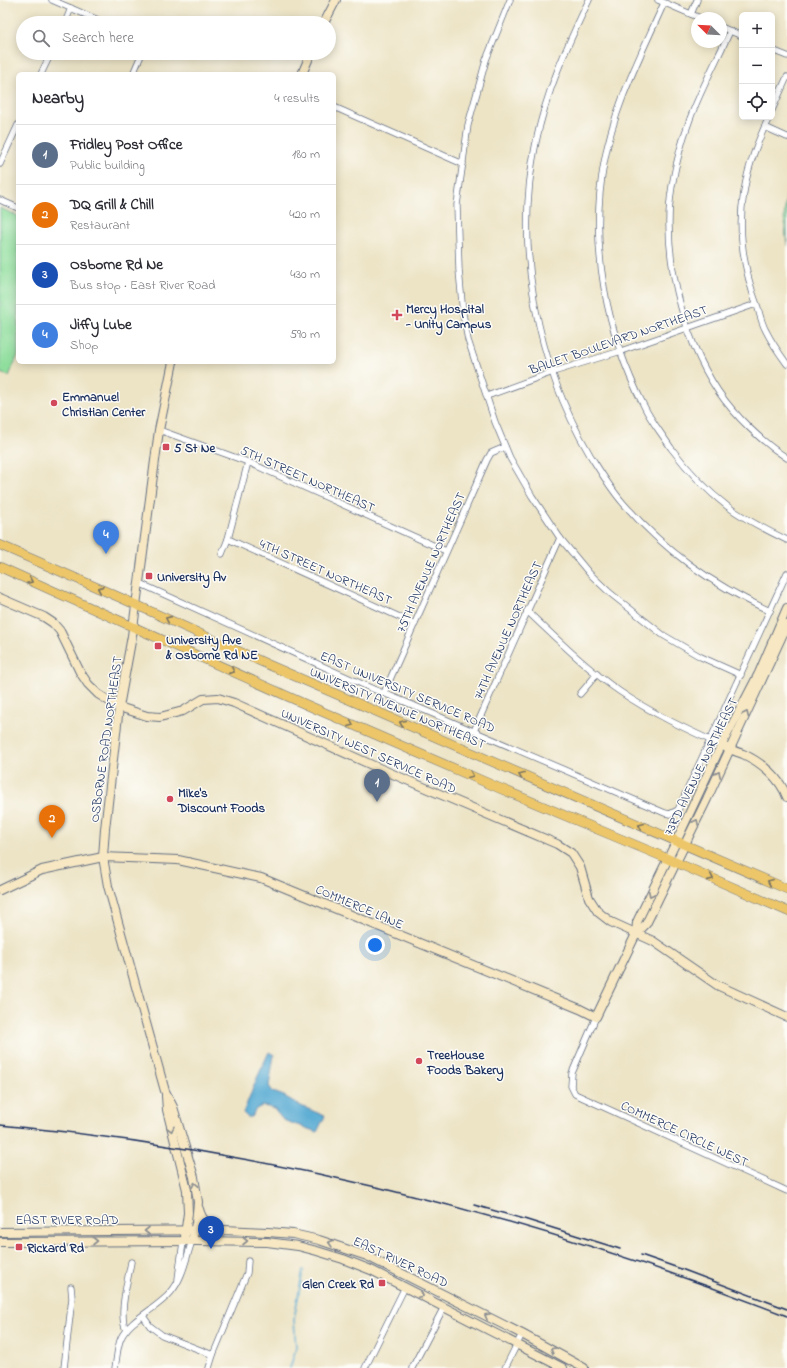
<!DOCTYPE html>
<meta charset="utf-8">
<style>
:root{--surface:#fff;--page:#f7f7f7;--text:#2b2b33;--muted:#7c7c81;--line:#e1e1e2;--accent:#d1495b}
body{margin:0;font-family:"Indie Flower",sans-serif;background:var(--page);color:var(--text)}
.controls{position:absolute;right:12px;top:12px;display:grid;overflow:hidden;border-radius:6px;box-shadow:0 2px 10px #0003}
.controls button{width:36px;height:36px;display:grid;place-items:center;padding:0;border:0;border-bottom:1px solid var(--line);background:var(--surface);color:var(--text);font:20px sans-serif}
.compass{position:absolute;left:691px;top:12px;width:36px;height:36px;border-radius:50%;background:var(--surface);box-shadow:0 2px 10px #0003;rotate:294deg}
.you{position:absolute;left:375px;top:945px;width:14px;height:14px;margin:-10px;border:3px solid #fff;border-radius:50%;background:#1a73e8;box-shadow:0 0 0 6px #1a73e833}
.badge{display:grid;place-items:center;width:26px;height:26px;border-radius:50%;background:var(--accent);color:#fff;font-size:13px;font-weight:700}
.pin{position:absolute;translate:-50% -33px;filter:drop-shadow(0 1px 2px #0008)}
.pin::after{content:'';position:absolute;top:21px;width:14px;height:12px;background:inherit;clip-path:polygon(0 0,100% 0,50% 100%)}
.list{margin:0;padding:0;list-style:none}
h2{display:flex;justify-content:space-between;align-items:center;height:52px;margin:0;padding:0 16px;font-size:17px}
h2 small{font-size:13px;font-weight:400;color:var(--muted)}
.list li{display:grid;grid-template-columns:26px 1fr auto;gap:12px;align-items:center;box-sizing:border-box;height:60px;padding:0 16px;border-top:1px solid var(--line)}
.list b{display:block;font-size:15px;white-space:nowrap}
.list p{margin:0;font-size:13px;white-space:nowrap;color:var(--muted)}
.list em{font-size:13px;font-style:normal;color:var(--muted)}
.icon{flex:none;width:22px;height:22px;fill:none;stroke:currentColor;stroke-width:2;stroke-linecap:round;stroke-linejoin:round}
.map{position:relative;flex:none;width:787px;height:1368px;overflow:hidden}
.search{position:absolute;background:var(--surface);box-shadow:0 2px 10px #0003;left:16px;top:16px;width:320px;height:44px;display:flex;align-items:center;gap:10px;box-sizing:border-box;padding:0 14px;border-radius:22px;color:var(--muted);font-size:15px}
.panel{position:absolute;background:var(--surface);box-shadow:0 2px 10px #0003;left:16px;top:72px;width:320px;height:292px;border-radius:6px}
.map>svg:first-child{display:block}
.green{fill:#8fde9d;stroke:#55867e}
.water{fill:#58abd3;stroke:#3a6d98}
.lines{fill:none;stroke-linecap:round;stroke-linejoin:round}
.stream{stroke:#58abd3;stroke-width:1.5}
.street-casing{stroke:#646e82;stroke-width:7}
.secondary-casing{stroke:#646e82;stroke-width:10}
.primary-casing{stroke:#646e82;stroke-width:10}
.street{stroke:#fff;stroke-width:5.5}
.secondary{stroke:#f7e8c3;stroke-width:8}
.primary{stroke:#ecc669;stroke-width:9}
.rail{stroke:#1b2f5e;stroke-width:1.5}
.oneway{stroke:#797363}
.oneway2{stroke:#898c90}
.poi-dot{fill:#d1495b;stroke:#fdfcf7;stroke-width:1.5}
.labels{text-anchor:middle;stroke-width:3;stroke-linejoin:round;paint-order:stroke}
.poi-label{font-size:13px;font-weight:bold;fill:#1b2f5e;stroke:#fdfcf7;text-anchor:start}
.street-label{font-size:13px;fill:#1b2f5e;stroke:#fdfcf7}
</style>
<div class="map">
<svg width="787" height="1368" viewBox="0 0 787 1368">
<rect width="100%" height="100%" fill="#fdfcf7"/>
<filter id="ink" filterUnits="userSpaceOnUse"><feTurbulence type="fractalNoise" baseFrequency=".025" numOctaves="2"/><feDisplacementMap in="SourceGraphic" scale="8" xChannelSelector="R" yChannelSelector="G"/><feConvolveMatrix kernelMatrix="1 2 1 2 8 2 1 2 1" color-interpolation-filters="sRGB"/></filter>
<filter id="wash" filterUnits="userSpaceOnUse"><feTurbulence type="fractalNoise" baseFrequency=".012" numOctaves="4" result="noise"/><feDisplacementMap in="SourceGraphic" scale="16" xChannelSelector="R" yChannelSelector="G"/><feGaussianBlur stdDeviation="0.9" result="paint"/><feColorMatrix in="noise" values="0 0 0 0 0 0 0 0 0 0 0 0 0 0 0 0 0 1.4 0 .05"/><feComposite in="paint" operator="in"/></filter>
<g filter="url(#wash)">
<rect width="100%" height="100%" fill="#ede4c6"/>
<g class="green">
<path d="M787 190V246L784 217Z"/>
<path d="M0 208 18 216V355L9 376 0 373Z"/>
</g>
<path class="water" d="M269 1052 274 1055 269 1086 273 1092 284 1096 301 1106 325 1116 317 1132 283 1120 274 1109 268 1107 262 1106 256 1109 251 1117H247L243 1113 257 1078Z"/>
<g class="lines">
<path class="stream" d="M290 1368 296 1348 294 1319 303 1270"/>
</g>
</g>
<g filter="url(#ink)">
<g class="lines">
<defs>
<g id="street">
<path d="M52 0 105 23"/>
<path d="M510 0 486 60 468 125 457 205 459 270 463 314 468 340 495 422 510 458 532 496 560 538 589 573 610 593 663 635 701 657 741 675"/>
<path d="M589 0C567 46 546 92 536 142 514 246 536 363 590 455 600 471 610 488 623 503 665 551 711 584 770 611"/>
<path d="M658 0 700 18"/>
<path d="M664 3C641 55 614 106 604 163 589 245 606 333 644 406 651 421 662 434 671 448 687 469 706 490 727 506 746 520 766 530 787 540"/>
<path d="M691 14 697 0"/>
<path d="M65 23 71 8"/>
<path d="M721 27 742 36"/>
<path d="M730 31C717 60 701 89 690 119 682 140 676 163 672 186 661 251 682 337 718 391 735 416 762 442 787 458"/>
<path d="M772 50 787 56"/>
<path d="M41 74 51 53"/>
<path d="M133 74 142 53"/>
<path d="M334 107 463 164"/>
<path d="M772 110 787 77"/>
<path d="M769 117C758 141 748 165 744 192 737 231 744 271 758 308 760 316 762 324 766 331 772 343 779 353 787 364"/>
<path d="M765 127 787 137"/>
<path d="M0 164 18 125"/>
<path d="M0 200 18 208"/>
<path d="M487 396 553 372 621 351 756 304"/>
<path d="M159 430 248 462 446 551"/>
<path d="M228 539 415 624"/>
<path d="M222 554 228 539 248 462"/>
<path d="M139 583 373 689 403 701 665 813 670 814 678 810 787 573"/>
<path d="M527 611C557 639 586 668 619 691 651 713 686 729 721 745"/>
<path d="M384 693 487 460 491 453 505 447"/>
<path d="M580 694 597 674"/>
<path d="M474 731 560 538"/>
<path d="M596 1017 572 1073 571 1086 575 1094 787 1191"/>
<path d="M178 1279 183 1242"/>
<path d="M143 1316 150 1326 162 1335 213 1355"/>
<path d="M126 1330C118 1315 128 1279 131 1262"/>
<path d="M64 1368 72 1298 71 1287"/>
<path d="M115 1368C117 1358 117 1347 121 1338 130 1319 157 1309 171 1292 183 1278 186 1258 192 1241"/>
<path d="M209 1368 213 1355 247 1273 248 1261"/>
<path d="M365 1368 405 1287"/>
<path d="M412 1368 444 1307"/>
<path d="M505 1368 522 1334"/>
</g>
<g id="secondary">
<path d="M324 23 336 0"/>
<path d="M302 74 311 53"/>
<path d="M173 362 159 430 132 636 119 707 105 829 103 857 108 886 141 1005 165 1091 173 1107 194 1177 198 1202 196 1223 192 1241"/>
<path d="M0 598 44 617 53 623 60 631 80 672 88 684 98 694 119 707 147 716 160 717 183 711 203 699 218 698 234 703 374 766 557 844 571 853 580 867 589 898 598 912 611 922 653 941 717 985 787 1017"/>
<path d="M725 747C731 750 737 752 743 754 761 762 780 778 787 797"/>
<path d="M0 890 42 870 103 857 178 860 261 878 580 1009 596 1017 636 934 646 924 707 799 787 625"/>
<path d="M636 934 637 922 676 842 717 754 759 673 787 608"/>
<path d="M166 1096 167 1110 187 1190 188 1213 185 1235"/>
<path d="M199 1209C202 1221 208 1225 220 1229"/>
<path d="M0 1232 224 1230 268 1232 293 1234 319 1240 367 1256 522 1334 584 1368"/>
<path d="M0 1242 197 1241 267 1242 298 1246 317 1251 343 1259 371 1270 563 1368"/>
</g>
<g id="primary">
<path d="M0 545 121 598 269 665 787 889"/>
<path d="M0 567 307 705 499 788 659 855 787 911"/>
</g>
</defs>
<use href="#street" class="street-casing"/>
<use href="#secondary" class="secondary-casing"/>
<use href="#primary" class="primary-casing"/>
<use href="#street" class="street"/>
<use href="#secondary" class="secondary"/>
<use href="#primary" class="primary"/>
<g class="rail">
<path d="M0 1125C270 1150 534 1217 787 1316"/>
<path d="M474 1205 524 1219 620 1249"/>
<path d="M641 1255 684 1270 787 1309"/>
</g>
</g>
<defs><path id="oneway-chevron" d="M-2-3.5L2.5 0L-2 3.5" fill="none" stroke-width="1.6" stroke-linecap="round" stroke-linejoin="round"/></defs>
<g class="oneway">
<use href="#oneway-chevron" transform="translate(30 581) rotate(24)"/>
<use href="#oneway-chevron" transform="translate(100 589) rotate(-157)"/>
<use href="#oneway-chevron" transform="translate(168 619) rotate(-156)"/>
<use href="#oneway-chevron" transform="translate(232 671) rotate(24)"/>
<use href="#oneway-chevron" transform="translate(402 723) rotate(-157)"/>
<use href="#oneway-chevron" transform="translate(351 724) rotate(23)"/>
<use href="#oneway-chevron" transform="translate(471 775) rotate(23)"/>
<use href="#oneway-chevron" transform="translate(521 775) rotate(-157)"/>
<use href="#oneway-chevron" transform="translate(641 826) rotate(-157)"/>
<use href="#oneway-chevron" transform="translate(711 878) rotate(24)"/>
<use href="#oneway-chevron" transform="translate(770 882) rotate(-157)"/>
</g>
<g class="oneway2">
<use href="#oneway-chevron" transform="translate(746 714) rotate(-65)"/>
<use href="#oneway-chevron" transform="translate(718 774) rotate(-65)"/>
<use href="#oneway-chevron" transform="translate(696 822) rotate(-64)"/>
<use href="#oneway-chevron" transform="translate(651 894) rotate(116)"/>
<use href="#oneway-chevron" transform="translate(171 1129) rotate(77)"/>
<use href="#oneway-chevron" transform="translate(195 1185) rotate(-101)"/>
<use href="#oneway-chevron" transform="translate(147 1231) rotate(-180)"/>
<use href="#oneway-chevron" transform="translate(95 1241)"/>
<use href="#oneway-chevron" transform="translate(245 1241)"/>
<use href="#oneway-chevron" transform="translate(331 1243) rotate(-164)"/>
<use href="#oneway-chevron" transform="translate(421 1295) rotate(27)"/>
<use href="#oneway-chevron" transform="translate(487 1316) rotate(-153)"/>
<use href="#oneway-chevron" transform="translate(553 1350) rotate(-151)"/>
</g>
</g>
<g class="poi-dot">
<path d="M395 309h4v4h4v4h-4v4h-4v-4h-4v-4h4z"/>
<circle cx="54" cy="403" r="4"/>
<rect x="162" y="443" width="8" height="8" rx="2"/>
<rect x="145" y="572" width="8" height="8" rx="2"/>
<rect x="154" y="642" width="8" height="8" rx="2"/>
<circle cx="170" cy="799" r="4"/>
<circle cx="419" cy="1061" r="4"/>
<rect x="15" y="1243" width="8" height="8" rx="2"/>
<rect x="378" y="1279" width="8" height="8" rx="2"/>
</g>
<g class="labels">
<g class="poi-label">
<text x="406" y="313">Mercy Hospital<tspan x="406" dy="15">- Unity Campus</tspan></text>
<text x="62" y="401">Emmanuel<tspan x="62" dy="15">Christian Center</tspan></text>
<text x="174" y="452">5 St Ne</text>
<text x="157" y="581">University Av</text>
<text x="166" y="644">University Ave<tspan x="166" dy="15">&amp; Osborne Rd NE</tspan></text>
<text x="178" y="797">Mike's<tspan x="178" dy="15">Discount Foods</tspan></text>
<text x="427" y="1059">TreeHouse<tspan x="427" dy="15">Foods Bakery</tspan></text>
<text x="27" y="1252">Rickard Rd</text>
<text x="374" y="1288" text-anchor="end">Glen Creek Rd</text>
</g>
<g class="street-label">
<text transform="translate(618 339) rotate(-19)" y="5">BALLET BOULEVARD NORTHEAST</text>
<text transform="translate(308 478) rotate(24)" y="5">5TH STREET NORTHEAST</text>
<text transform="translate(430 562) rotate(-66)" y="5">75TH AVENUE NORTHEAST</text>
<text transform="translate(326 571) rotate(24)" y="5">4TH STREET NORTHEAST</text>
<text transform="translate(507 630) rotate(-66)" y="5">74TH AVENUE NORTHEAST</text>
<text transform="translate(408 691) rotate(23)" y="5">EAST UNIVERSITY SERVICE ROAD</text>
<text transform="translate(398 707) rotate(23)" y="5">UNIVERSITY AVENUE NORTHEAST</text>
<text transform="translate(105 739) rotate(-82)" y="5">OSBORNE ROAD NORTHEAST</text>
<text transform="translate(369 750) rotate(24)" y="5">UNIVERSITY WEST SERVICE ROAD</text>
<text transform="translate(700 766) rotate(-64)" y="5">73RD AVENUE NORTHEAST</text>
<text transform="translate(360 906) rotate(23)" y="5">COMMERCE LANE</text>
<text transform="translate(685 1133) rotate(25)" y="5">COMMERCE CIRCLE WEST</text>
<text x="67" y="1224">EAST RIVER ROAD</text>
<text transform="translate(401 1261) rotate(25)" y="5">EAST RIVER ROAD</text>
</g>
</g>
</svg>
<div class="controls">
<button>+</button>
<button>−</button>
<button><svg class="icon" aria-label="locate" viewBox="0 0 24 24"><circle cx="12" cy="12" r="6"/><path d="M12 2v4M12 18v4M2 12h4M18 12h4"/></svg></button>
</div>
<svg class="compass" viewBox="-18 -18 36 36"><path d="M0-13l5 13h-10z" fill="#e53935"/><path d="M0 13l5-13h-10z" fill="#7c7c81"/></svg>
<div class="you"></div>
<div class="pin badge" style="left:377px;top:802px;background:#5c6f8a">1</div>
<div class="pin badge" style="left:52px;top:838px;background:#e8710a">2</div>
<div class="pin badge" style="left:211px;top:1249px;background:#1a4fb4">3</div>
<div class="pin badge" style="left:106px;top:554px;background:#3f7fe0">4</div>
<div class="search"><svg class="icon" aria-label="search" viewBox="0 0 24 24"><circle cx="10" cy="10" r="6"/><path d="M15 15l6 6"/></svg>Search here</div>
<section class="panel">
<h2>Nearby<small>4 results</small></h2>
<ul class="list">
<li><span class="badge" style="background:#5c6f8a">1</span><div><b>Fridley Post Office</b><p>Public building</p></div><em>180 m</em></li>
<li><span class="badge" style="background:#e8710a">2</span><div><b>DQ Grill &amp; Chill</b><p>Restaurant</p></div><em>420 m</em></li>
<li><span class="badge" style="background:#1a4fb4">3</span><div><b>Osborne Rd Ne</b><p>Bus stop · East River Road</p></div><em>430 m</em></li>
<li><span class="badge" style="background:#3f7fe0">4</span><div><b>Jiffy Lube</b><p>Shop</p></div><em>590 m</em></li>
</ul>
</section>
</div>
